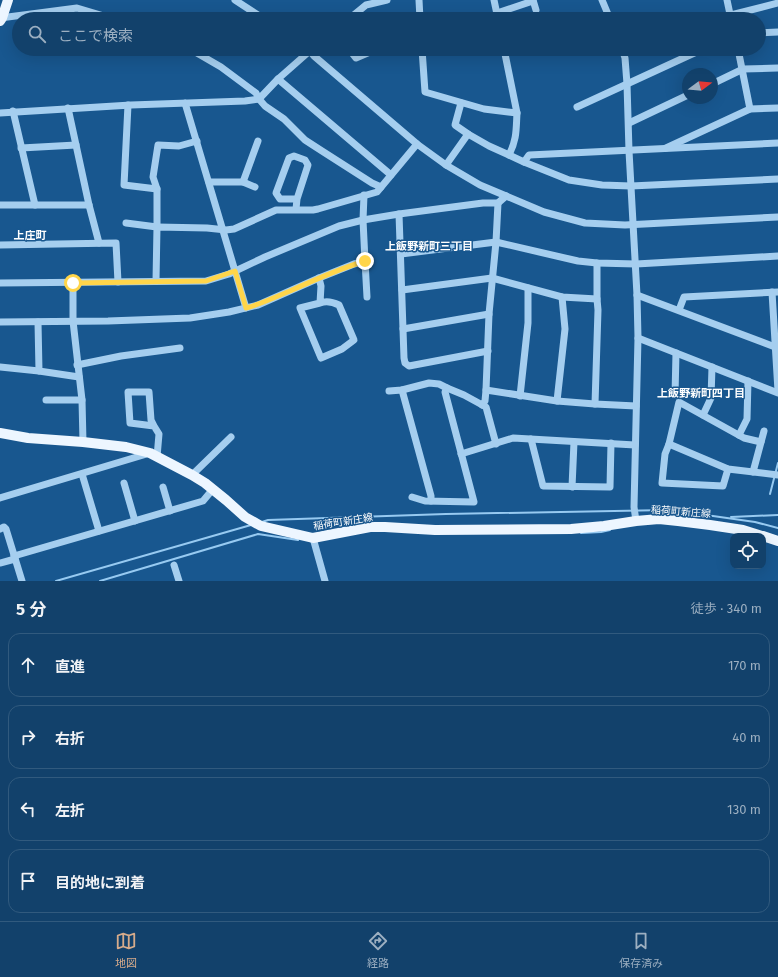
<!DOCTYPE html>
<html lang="ja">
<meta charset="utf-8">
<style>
:root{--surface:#12416b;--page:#1f4c73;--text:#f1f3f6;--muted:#9cafc1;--line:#315a7e;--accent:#d6ab8b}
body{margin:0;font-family:"Fira Sans","Noto Sans JP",sans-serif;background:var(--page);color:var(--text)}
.controls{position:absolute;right:12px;bottom:12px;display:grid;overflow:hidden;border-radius:8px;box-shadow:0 4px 16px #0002}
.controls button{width:36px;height:36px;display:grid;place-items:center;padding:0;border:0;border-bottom:1px solid var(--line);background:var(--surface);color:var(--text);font:20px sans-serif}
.compass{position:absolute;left:682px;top:68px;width:36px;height:36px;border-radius:50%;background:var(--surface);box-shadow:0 4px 16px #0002;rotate:74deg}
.stop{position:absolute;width:12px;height:12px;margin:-9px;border:3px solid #ffd54a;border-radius:50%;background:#fff}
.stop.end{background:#ffd54a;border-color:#fff;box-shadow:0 1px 4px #0008}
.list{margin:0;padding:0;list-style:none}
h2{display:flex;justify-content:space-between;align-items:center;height:52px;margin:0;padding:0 16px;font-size:17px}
h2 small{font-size:13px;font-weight:400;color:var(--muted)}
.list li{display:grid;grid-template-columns:26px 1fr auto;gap:12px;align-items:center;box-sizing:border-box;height:64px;margin:0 8px 8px;padding:0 8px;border:1px solid var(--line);border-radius:12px}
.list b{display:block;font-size:15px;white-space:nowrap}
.list em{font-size:13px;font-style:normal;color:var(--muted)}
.icon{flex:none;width:22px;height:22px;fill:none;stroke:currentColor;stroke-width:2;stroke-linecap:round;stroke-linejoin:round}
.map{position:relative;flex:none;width:778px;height:581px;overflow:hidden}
.search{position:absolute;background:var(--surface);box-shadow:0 4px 16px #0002;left:12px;right:12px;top:12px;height:44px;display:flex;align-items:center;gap:10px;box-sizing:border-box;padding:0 14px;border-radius:22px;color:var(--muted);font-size:15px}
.sheet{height:340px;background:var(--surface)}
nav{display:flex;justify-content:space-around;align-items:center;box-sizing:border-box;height:56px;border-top:1px solid var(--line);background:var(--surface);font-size:11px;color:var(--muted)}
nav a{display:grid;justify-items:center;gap:2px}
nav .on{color:var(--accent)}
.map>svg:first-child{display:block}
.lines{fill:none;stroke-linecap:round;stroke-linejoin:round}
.stream{stroke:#97caf1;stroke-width:2}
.minor{stroke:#a5ceef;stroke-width:7}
.major{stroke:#edf6ff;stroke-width:10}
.route{stroke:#ffd54a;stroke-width:5}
.labels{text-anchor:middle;stroke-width:3;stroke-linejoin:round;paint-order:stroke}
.street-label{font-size:10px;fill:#fff;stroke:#18578f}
.neighbourhood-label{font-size:11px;font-weight:bold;fill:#fff;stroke:#18578f}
</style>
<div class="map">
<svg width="778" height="581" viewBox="0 0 778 581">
<rect width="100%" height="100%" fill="#18578f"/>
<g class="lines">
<g class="stream">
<path d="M770 494 778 463"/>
<path d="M731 517 778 515"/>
<path d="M262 522 268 520 446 514 667 510 713 516 755 522 778 528"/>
<path d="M581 533 601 532 610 530"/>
<path d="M737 534 746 536"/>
<path d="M56 581 251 525"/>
<path d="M100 581 258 534 298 540"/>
</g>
<g class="minor">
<path d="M235 0 264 19"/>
<path d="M419 0 420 19"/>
<path d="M494 0 498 19"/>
<path d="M533 0 536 10"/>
<path d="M602 0 610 19"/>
<path d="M727 0 731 19"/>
<path d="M497 13 533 1"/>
<path d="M731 15 778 3"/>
<path d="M0 18 77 8 114 19"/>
<path d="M349 19 366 5 387 0"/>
<path d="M759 33 778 32"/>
<path d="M190 49 221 67 256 93 259 99 265 106 284 119 305 140 322 151 372 183 381 187"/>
<path d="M308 49 314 56 417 144 446 165 480 185 544 212 585 223 625 225 778 217"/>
<path d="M349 49 356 58 377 49"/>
<path d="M422 49 425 92 484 109 517 113 504 49"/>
<path d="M622 49 625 58 627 84 629 151 637 295 638 338 634 507 636 521"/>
<path d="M738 49 750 109"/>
<path d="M278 79 391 175"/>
<path d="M712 84 743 69 778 68"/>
<path d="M185 103 246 308"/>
<path d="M461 103 455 125 468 134"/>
<path d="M128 105 124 185 157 189"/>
<path d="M577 107 703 49"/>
<path d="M68 108 89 205 99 243"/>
<path d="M13 111 35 205"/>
<path d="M0 113 131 105 245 101 259 99 278 79 312 49"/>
<path d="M629 123 688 95"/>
<path d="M21 148 76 145"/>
<path d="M666 148 750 109 778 108"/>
<path d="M509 155C517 139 516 130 517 113"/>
<path d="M524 162 529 155 778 143"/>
<path d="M446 165 468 134 489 146 509 155 524 162 569 180 602 185 631 186 778 179"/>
<path d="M209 182H243L255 187"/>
<path d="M243 182 258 141"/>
<path d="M498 203 496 242 489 314 486 390 557 401 595 404 636 406"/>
<path d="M0 205H89"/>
<path d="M296 209 297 199 308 165 305 160 294 156 289 158 276 193 280 199H297"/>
<path d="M399 214 404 358 405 363 409 366 488 351"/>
<path d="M126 223 157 227V189L153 177 158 145 179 146 197 141"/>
<path d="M0 245 116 243 118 282"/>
<path d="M401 254 496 242 578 261 597 263 636 264 778 256"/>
<path d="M365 261 367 297"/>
<path d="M319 278 321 286 320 303 300 308 321 358 342 349 354 340 339 305C333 302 327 300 320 303"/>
<path d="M156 281 157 227 207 228 226 230 234 229 276 210H313L318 209 377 192 417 144"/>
<path d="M0 283 206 281 229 274 265 257 339 226 363 220 399 214 483 203H498L506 196"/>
<path d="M73 283V321L82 400 83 442"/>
<path d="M402 290 492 278 562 297 597 299"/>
<path d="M772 292 778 391"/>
<path d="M637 295 775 347H778"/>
<path d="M679 310 684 297 778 292"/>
<path d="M0 322 108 321 190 318 229 312 258 305 319 278 354 264 365 261 363 220 364 195"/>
<path d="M38 322 39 371 79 377"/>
<path d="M403 329 489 314"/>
<path d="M638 338 778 393"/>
<path d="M77 365 121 356 180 348"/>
<path d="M0 367 39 371"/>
<path d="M402 390 431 496V501"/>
<path d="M389 391 402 390 429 383 439 384 447 388 464 395 486 407 496 444"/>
<path d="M675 395 676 353"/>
<path d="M520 396 528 323V288"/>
<path d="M46 400H82"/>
<path d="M557 401 565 329 562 297"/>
<path d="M595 404 598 310 597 299V263"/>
<path d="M482 405 485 401 486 390"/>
<path d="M703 415 711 398 712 367"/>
<path d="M154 426 151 420 149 392H128L130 423 154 426 159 434 157 457"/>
<path d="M739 435 747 419 748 381"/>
<path d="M531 439 543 486 610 487 611 443"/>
<path d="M669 444 728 469 778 475"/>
<path d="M461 454 513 438 635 445"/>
<path d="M728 469 723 486 662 483 665 454 669 444 679 402 744 438 761 442"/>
<path d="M753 472 764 431"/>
<path d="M82 474 99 531"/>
<path d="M192 475 231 437"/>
<path d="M124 483 135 521"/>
<path d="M163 487 170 511"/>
<path d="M572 487 574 442"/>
<path d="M412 497 425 501 474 502 445 392 447 388"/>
<path d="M0 498 150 453"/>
<path d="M0 529 4 527 6 529 22 581"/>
<path d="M313 538 325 581"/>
<path d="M14 556 203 501 213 489"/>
<path d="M0 563 15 559"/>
<path d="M174 565 179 581"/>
</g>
<g class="major">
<path d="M0 21 2 18 8 0"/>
<path d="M0 433 28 438 83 442 126 447 150 453 192 475 205 483 226 500 245 517 261 526 313 538 370 527H385L435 530 571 529 604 526 636 521 659 519 678 521 710 525 743 530 762 536"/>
<path d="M763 536 778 541"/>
</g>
</g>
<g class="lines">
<path class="route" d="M73 283 206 281 235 271 246 308C261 304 275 297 290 291 314 280 339 269 365 261"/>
</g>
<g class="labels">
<g class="street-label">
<text transform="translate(681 511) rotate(4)" y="4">稲荷町新庄線</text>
<text transform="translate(343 521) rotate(-9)" y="4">稲荷町新庄線</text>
</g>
<g class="neighbourhood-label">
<text x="30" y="239">上庄町</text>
<text x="429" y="250">上飯野新町三丁目</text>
<text x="701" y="397">上飯野新町四丁目</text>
</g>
</g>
</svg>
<div class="controls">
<button><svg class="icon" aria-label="locate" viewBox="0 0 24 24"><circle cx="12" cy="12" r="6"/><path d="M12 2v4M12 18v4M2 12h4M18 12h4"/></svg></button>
</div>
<svg class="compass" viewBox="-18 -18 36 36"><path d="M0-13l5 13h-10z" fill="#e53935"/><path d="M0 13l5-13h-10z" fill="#9cafc1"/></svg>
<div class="stop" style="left:73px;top:283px"></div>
<div class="stop end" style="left:365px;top:261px"></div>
<div class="search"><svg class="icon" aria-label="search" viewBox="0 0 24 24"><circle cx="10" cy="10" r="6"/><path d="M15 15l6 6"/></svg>ここで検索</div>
</div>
<section class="sheet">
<h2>5 分<small>徒歩 · 340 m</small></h2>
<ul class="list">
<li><svg class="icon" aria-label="ahead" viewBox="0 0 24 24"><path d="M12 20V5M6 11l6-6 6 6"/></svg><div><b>直進</b></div><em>170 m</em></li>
<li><svg class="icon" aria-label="right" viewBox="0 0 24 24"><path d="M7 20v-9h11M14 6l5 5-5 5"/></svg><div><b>右折</b></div><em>40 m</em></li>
<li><svg class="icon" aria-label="left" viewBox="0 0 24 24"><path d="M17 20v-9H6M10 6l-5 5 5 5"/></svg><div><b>左折</b></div><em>130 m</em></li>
<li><svg class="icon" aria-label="arrive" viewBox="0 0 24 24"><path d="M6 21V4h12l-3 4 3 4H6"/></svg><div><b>目的地に到着</b></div></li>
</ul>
</section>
<nav>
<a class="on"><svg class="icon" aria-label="map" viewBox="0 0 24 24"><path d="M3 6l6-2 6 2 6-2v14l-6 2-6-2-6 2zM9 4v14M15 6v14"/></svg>地図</a>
<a><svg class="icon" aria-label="directions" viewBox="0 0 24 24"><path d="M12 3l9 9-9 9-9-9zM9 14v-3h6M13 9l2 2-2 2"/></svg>経路</a>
<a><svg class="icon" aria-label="saved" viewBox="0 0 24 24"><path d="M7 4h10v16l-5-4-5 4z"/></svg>保存済み</a>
</nav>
